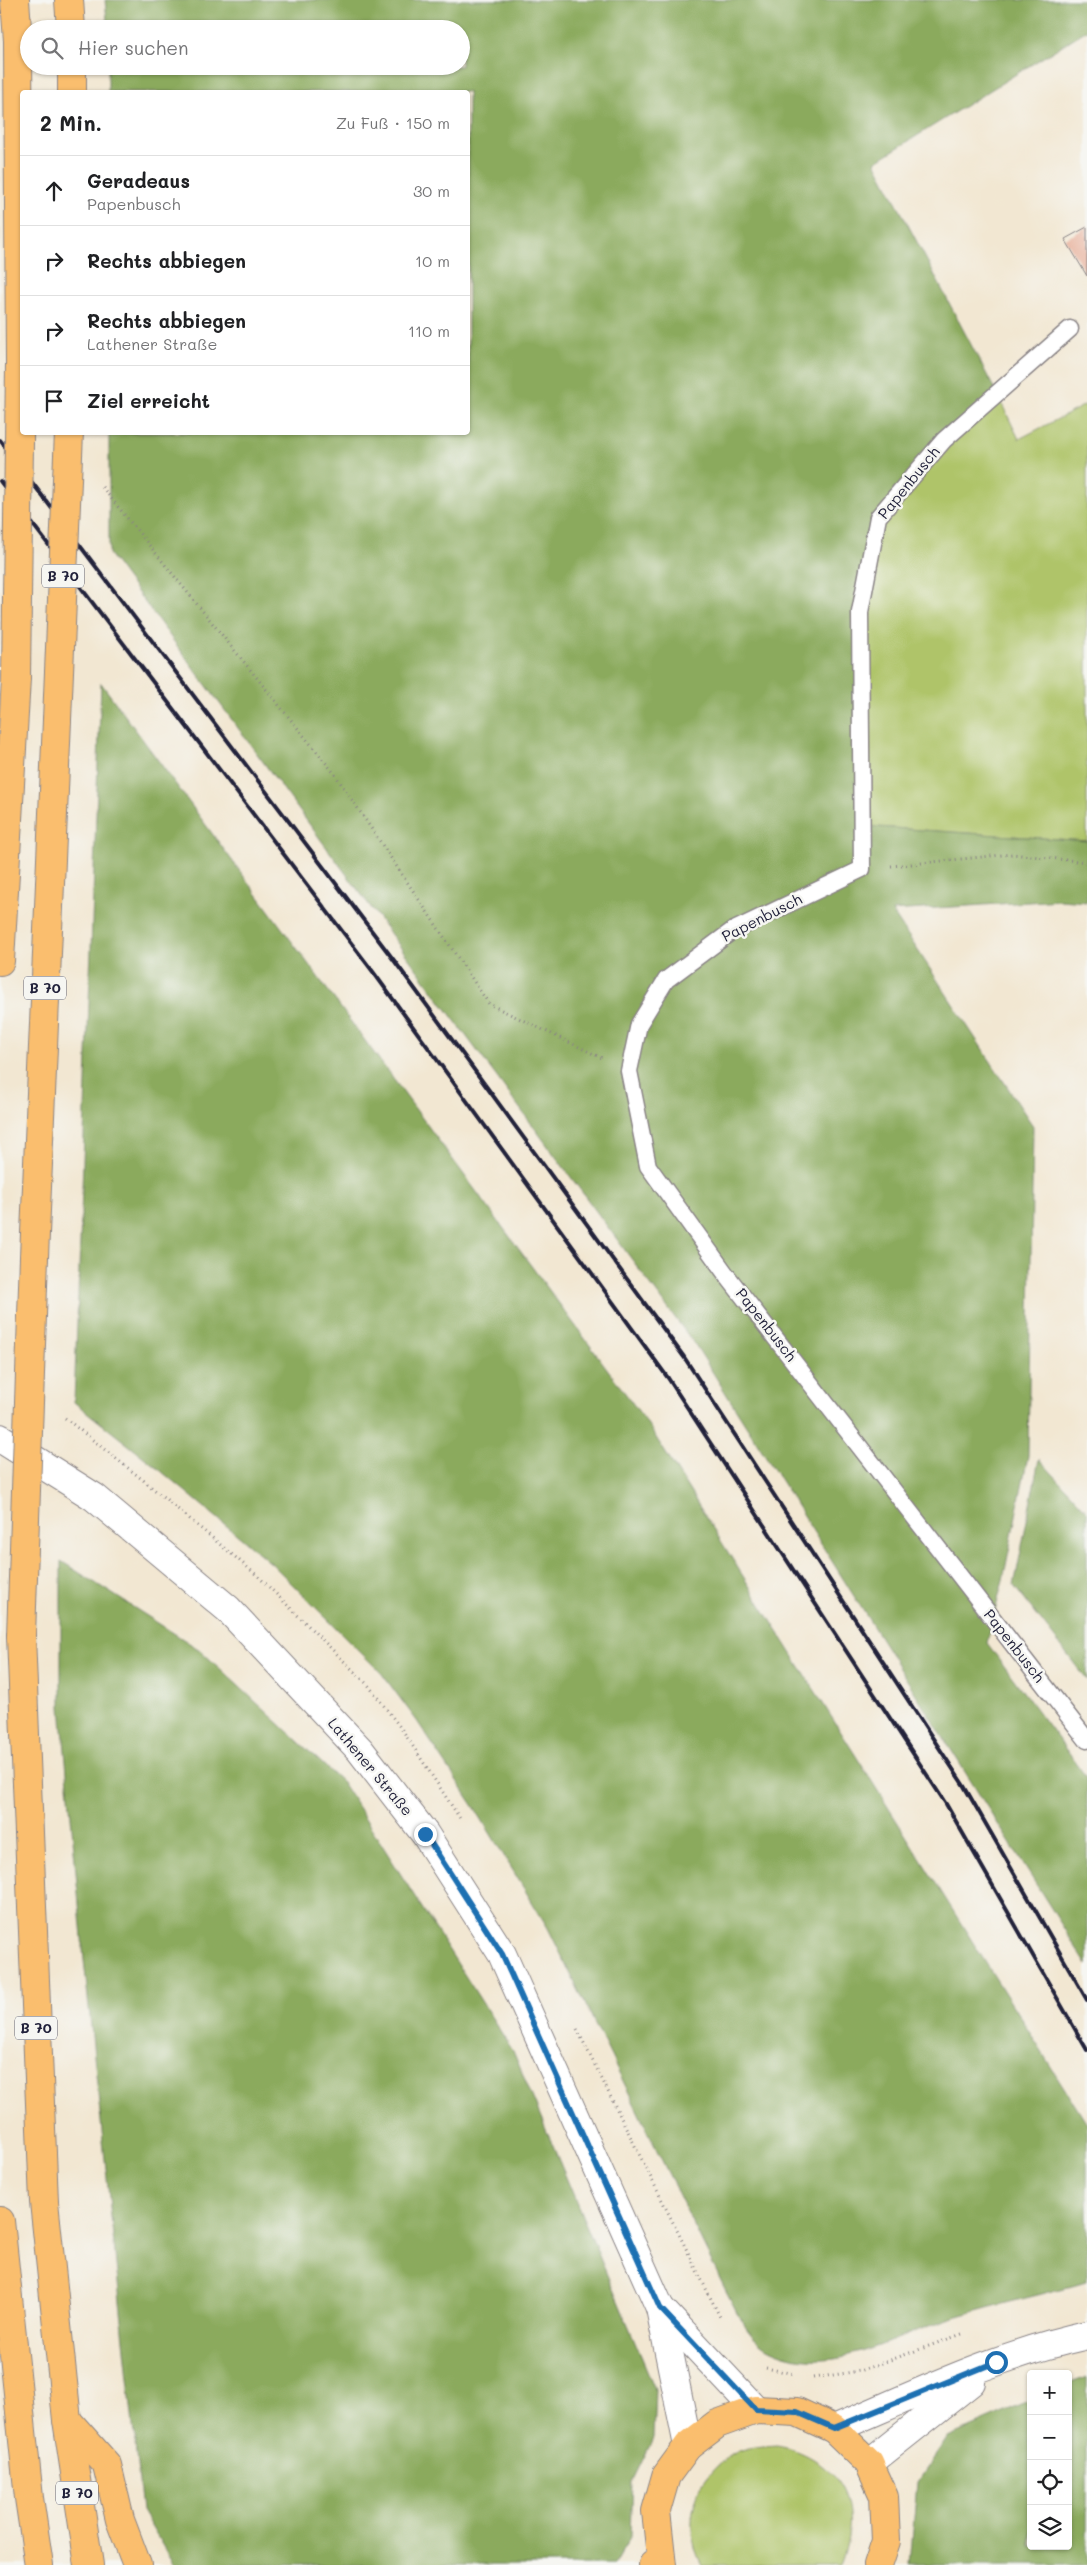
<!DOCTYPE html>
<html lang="de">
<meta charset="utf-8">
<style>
:root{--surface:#fff;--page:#f2f2f2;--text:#202124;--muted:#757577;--line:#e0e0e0}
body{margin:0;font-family:Mali,sans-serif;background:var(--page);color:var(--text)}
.controls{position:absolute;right:15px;bottom:15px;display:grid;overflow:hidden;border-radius:5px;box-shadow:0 1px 4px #0004}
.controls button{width:45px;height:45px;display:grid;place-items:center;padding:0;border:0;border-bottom:1px solid var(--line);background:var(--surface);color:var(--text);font:25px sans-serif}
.stop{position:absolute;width:15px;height:15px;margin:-11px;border:4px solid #1f6fb2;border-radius:50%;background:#fff}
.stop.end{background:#1f6fb2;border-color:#fff;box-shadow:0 1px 5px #0008}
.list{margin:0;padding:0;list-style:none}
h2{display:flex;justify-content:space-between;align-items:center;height:65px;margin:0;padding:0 20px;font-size:21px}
h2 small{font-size:16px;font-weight:400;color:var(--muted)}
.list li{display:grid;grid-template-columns:32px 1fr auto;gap:15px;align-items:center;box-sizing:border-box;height:70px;padding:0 20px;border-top:1px solid var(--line)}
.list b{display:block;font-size:19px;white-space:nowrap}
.list p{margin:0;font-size:16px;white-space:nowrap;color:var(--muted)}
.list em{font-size:16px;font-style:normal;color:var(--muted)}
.icon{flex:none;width:28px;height:28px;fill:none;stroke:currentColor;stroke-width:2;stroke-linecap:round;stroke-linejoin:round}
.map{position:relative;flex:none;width:1087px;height:2565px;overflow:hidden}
.search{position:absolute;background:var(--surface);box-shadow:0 1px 4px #0004;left:20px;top:20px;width:450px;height:55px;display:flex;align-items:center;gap:12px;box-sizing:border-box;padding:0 18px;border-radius:28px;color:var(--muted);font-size:19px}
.panel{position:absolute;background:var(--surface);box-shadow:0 1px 4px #0004;left:20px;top:90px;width:450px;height:345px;border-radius:5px}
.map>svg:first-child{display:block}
.green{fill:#afc469;stroke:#687352}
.forest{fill:#8baa5d;stroke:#56664c}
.building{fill:#e5a087}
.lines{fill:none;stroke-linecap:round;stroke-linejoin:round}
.service-casing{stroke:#8a8486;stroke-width:19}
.tertiary-casing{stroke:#8a8486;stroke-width:30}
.primary-casing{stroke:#8a8486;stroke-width:30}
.trunk-casing{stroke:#8a8486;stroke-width:30}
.path{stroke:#8a8486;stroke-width:3;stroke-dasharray:1 4;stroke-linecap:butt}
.service{stroke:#fff;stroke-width:16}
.tertiary{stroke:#fff;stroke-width:28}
.primary{stroke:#fabe6e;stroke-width:28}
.trunk{stroke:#fabe6e;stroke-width:28}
.rail{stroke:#22223b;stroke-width:4}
.trunk-bridge-casing{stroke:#8a8486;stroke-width:30;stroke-linecap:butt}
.trunk-bridge{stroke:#fabe6e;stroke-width:28}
.route{stroke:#1f6fb2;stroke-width:6}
.labels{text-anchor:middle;stroke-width:5;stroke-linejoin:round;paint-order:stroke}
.shield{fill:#f6f6f2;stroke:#626272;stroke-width:1}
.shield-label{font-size:14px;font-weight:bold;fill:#22223b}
.street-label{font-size:15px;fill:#22223b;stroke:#f6f6f2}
</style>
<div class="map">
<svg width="1087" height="2565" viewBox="0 0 1087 2565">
<rect width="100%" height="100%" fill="#f6f6f2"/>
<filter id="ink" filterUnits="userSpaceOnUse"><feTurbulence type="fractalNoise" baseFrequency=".02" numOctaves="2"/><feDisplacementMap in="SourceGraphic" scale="10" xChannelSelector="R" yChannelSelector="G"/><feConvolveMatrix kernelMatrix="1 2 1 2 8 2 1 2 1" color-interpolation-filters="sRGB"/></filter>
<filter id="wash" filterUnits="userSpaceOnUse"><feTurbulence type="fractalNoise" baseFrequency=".0096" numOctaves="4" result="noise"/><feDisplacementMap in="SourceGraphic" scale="20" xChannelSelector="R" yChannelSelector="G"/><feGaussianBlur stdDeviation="1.12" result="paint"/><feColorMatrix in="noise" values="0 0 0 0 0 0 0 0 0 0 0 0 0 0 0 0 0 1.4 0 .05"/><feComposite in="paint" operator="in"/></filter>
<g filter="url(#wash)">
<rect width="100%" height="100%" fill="#f2e7d2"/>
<g class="green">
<path d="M997 394 1019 439 1087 404V841L861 826 860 612 878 517Z"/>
<path d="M778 2445C842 2461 864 2504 840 2565H702C681 2525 693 2478 733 2454 747 2446 763 2446 778 2445Z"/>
</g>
<g class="forest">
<path d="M105 0H1087V30L875 162 997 394 878 517 860 612 862 826 1087 841V902L1060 900 892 911 1033 1126 1028 1456 1003 1580 987 1643 1087 1778V1965L696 1346 109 554V433L468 432V92H108V66H461V29H108Z"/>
<path d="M101 683 645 1420 1087 2124V2282C1044 2294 1000 2304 958 2316 899 2333 834 2379 771 2350 747 2339 738 2313 726 2291L548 1928 473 1805 417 1721 382 1674 271 1563 155 1466 74 1402Z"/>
<path d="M1039 1459 1087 1511V1680L1014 1586Z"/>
<path d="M61 1561 200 1650 342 1782 513 2051 655 2389 653 2439 632 2482 630 2536 614 2565H174L142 2511 84 1960 61 1707Z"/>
<path d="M1087 2378V2565H910L917 2483 948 2437 1031 2401V2546H1068V2385Z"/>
</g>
<g id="blocks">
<path class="building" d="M1087 227V276L1065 239Z"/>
</g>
</g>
<g filter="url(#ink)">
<use href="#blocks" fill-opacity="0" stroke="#8a8486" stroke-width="1"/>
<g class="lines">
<defs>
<path id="service" d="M1070 329 944 440 878 517 860 612 862 869 732 931 666 980 639 1024 629 1071 648 1166 728 1277 1087 1740"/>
<g id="tertiary">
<path d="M0 1438 94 1497 228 1609 360 1750 425 1834 502 1954 660 2308 688 2446"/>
<path d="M660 2308 756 2410"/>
<path d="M834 2429C917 2394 999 2354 1087 2335"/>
<path d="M869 2463 971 2382"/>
</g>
<path id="primary" d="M662 2565 656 2511 666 2476 688 2446 717 2424 756 2410 797 2412 834 2429 869 2463 884 2496 886 2541 878 2565"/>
<g id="trunk">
<path d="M15 0 18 41 20 364"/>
<path d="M69 0 71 29"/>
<path d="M72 92V66"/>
<path d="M0 961 16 678"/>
<path d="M34 1257 57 720"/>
<path d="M21 1636 44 2202 67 2420 89 2565"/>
<path d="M0 2221 29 2498 39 2565"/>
<path d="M67 2420 107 2465 120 2520 137 2565"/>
<path d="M653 2565 660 2560"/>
</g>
</defs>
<use href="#service" class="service-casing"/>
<use href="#tertiary" class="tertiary-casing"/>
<use href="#primary" class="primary-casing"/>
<use href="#trunk" class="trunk-casing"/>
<g class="path">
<path d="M102 487 334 773 489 1004 602 1058"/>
<path d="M891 866 1012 854 1087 862"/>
<path d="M65 1418 143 1480 259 1577 369 1686 403 1731 461 1820"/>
<path d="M577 2029 720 2317"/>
<path d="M766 2368 794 2374"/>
<path d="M813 2378 860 2371 962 2334"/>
</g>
<use href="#service" class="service"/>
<use href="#tertiary" class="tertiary"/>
<use href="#primary" class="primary"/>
<use href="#trunk" class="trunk"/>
<g class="rail">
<path d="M0 440 393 959 684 1357 964 1786 1087 2000"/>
<path d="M0 481 374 973 668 1378 946 1804 1087 2050"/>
</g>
<defs>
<g id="trunk-bridge">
<path d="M16 678 20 364"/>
<path d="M57 720 69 432"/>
<path d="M21 1636 34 1257"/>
</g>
</defs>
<use href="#trunk-bridge" class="trunk-bridge-casing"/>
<use href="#trunk-bridge" class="trunk-bridge"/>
</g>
</g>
<g class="lines" filter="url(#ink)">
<path class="route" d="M425 1834 502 1954 660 2308 756 2410 797 2412 834 2428 996 2362"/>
</g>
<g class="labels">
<g class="shield">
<rect x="42" y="564.5" width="42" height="23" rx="4"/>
<rect x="24" y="976.5" width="42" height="23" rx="4"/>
<rect x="15" y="2016.5" width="42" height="23" rx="4"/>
<rect x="56" y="2481.5" width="42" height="23" rx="4"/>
</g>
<g class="shield-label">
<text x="63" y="581">B 70</text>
<text x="45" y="993">B 70</text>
<text x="36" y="2033">B 70</text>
<text x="77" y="2498">B 70</text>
</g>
<g class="street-label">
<text transform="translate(909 483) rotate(-51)" y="5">Papenbusch</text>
<text transform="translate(762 918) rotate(-27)" y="5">Papenbusch</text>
<text transform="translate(766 1325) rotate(52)" y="5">Papenbusch</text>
<text transform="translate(1014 1646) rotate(52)" y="5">Papenbusch</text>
<text transform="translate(370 1767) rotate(50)" y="5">Lathener Straße</text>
</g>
</g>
</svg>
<div class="controls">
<button>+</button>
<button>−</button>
<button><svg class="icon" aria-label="locate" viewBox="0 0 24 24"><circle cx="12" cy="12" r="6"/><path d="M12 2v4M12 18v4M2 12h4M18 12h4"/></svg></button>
<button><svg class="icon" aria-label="layers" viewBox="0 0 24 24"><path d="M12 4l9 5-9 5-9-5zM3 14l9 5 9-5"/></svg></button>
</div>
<div class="stop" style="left:996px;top:2362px"></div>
<div class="stop end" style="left:425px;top:1834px"></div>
<div class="search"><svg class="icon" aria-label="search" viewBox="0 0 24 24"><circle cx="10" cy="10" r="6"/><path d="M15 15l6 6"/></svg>Hier suchen</div>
<section class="panel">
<h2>2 Min.<small>Zu Fuß · 150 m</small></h2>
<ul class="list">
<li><svg class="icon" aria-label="ahead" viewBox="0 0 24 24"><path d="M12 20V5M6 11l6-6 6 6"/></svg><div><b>Geradeaus</b><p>Papenbusch</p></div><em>30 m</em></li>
<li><svg class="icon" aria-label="right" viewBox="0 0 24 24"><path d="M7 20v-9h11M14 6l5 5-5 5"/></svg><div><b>Rechts abbiegen</b></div><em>10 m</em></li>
<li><svg class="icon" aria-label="right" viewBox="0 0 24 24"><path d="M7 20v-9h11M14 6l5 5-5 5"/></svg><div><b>Rechts abbiegen</b><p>Lathener Straße</p></div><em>110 m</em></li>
<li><svg class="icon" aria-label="arrive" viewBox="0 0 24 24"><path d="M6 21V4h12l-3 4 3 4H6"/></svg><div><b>Ziel erreicht</b></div></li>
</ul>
</section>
</div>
